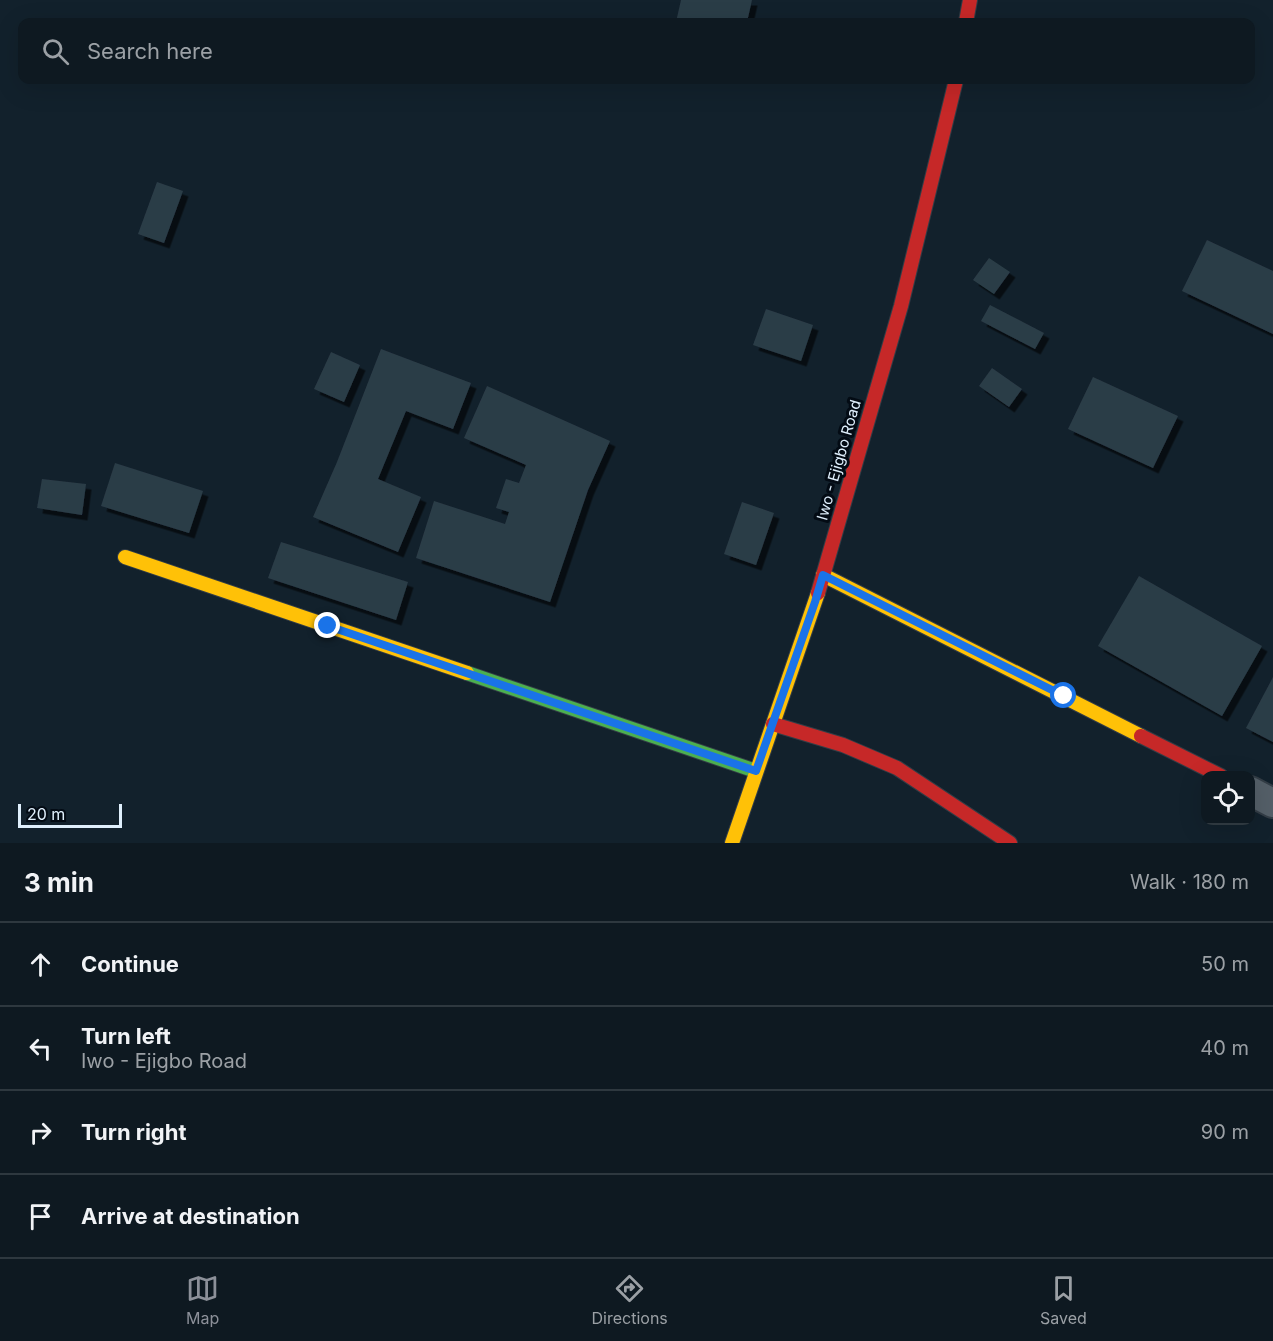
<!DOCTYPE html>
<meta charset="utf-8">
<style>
:root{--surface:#0e1921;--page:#17222a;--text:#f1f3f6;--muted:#9ba0a5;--line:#2e383f;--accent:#8c9099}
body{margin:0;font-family:Inter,sans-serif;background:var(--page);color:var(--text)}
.controls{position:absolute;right:18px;bottom:18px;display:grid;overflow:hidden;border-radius:12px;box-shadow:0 6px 24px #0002}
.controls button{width:54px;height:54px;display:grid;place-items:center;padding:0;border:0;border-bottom:2px solid var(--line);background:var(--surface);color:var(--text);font:30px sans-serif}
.scale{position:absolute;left:18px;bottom:15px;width:104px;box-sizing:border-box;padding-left:6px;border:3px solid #dfeffc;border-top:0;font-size:16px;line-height:21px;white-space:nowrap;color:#dfeffc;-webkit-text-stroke:4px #030b14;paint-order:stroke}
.stop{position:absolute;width:18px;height:18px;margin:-14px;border:4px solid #1a73e8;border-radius:50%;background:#fff}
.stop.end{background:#1a73e8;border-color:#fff;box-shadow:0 2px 6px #0008}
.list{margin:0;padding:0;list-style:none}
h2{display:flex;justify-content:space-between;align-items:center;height:78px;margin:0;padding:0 24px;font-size:26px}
h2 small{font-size:20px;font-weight:400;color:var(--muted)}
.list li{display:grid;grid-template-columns:39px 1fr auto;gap:18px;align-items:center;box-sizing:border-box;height:84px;padding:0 24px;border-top:2px solid var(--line)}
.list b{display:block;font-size:22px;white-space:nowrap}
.list p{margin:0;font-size:20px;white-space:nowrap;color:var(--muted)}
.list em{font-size:20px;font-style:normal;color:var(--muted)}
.icon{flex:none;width:33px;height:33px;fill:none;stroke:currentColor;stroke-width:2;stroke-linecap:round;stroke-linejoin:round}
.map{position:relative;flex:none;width:1273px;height:843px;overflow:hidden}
.search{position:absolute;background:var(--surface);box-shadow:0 6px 24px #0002;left:18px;right:18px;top:18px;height:66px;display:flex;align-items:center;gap:15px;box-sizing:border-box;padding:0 21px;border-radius:12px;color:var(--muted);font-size:22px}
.sheet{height:414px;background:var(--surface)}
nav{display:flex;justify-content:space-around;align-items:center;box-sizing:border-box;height:84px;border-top:2px solid var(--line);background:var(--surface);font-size:16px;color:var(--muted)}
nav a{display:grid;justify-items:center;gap:3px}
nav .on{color:var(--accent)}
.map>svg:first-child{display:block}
.building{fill:#2c3c47;filter:url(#shadow)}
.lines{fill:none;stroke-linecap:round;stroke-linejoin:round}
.street-casing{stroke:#333d46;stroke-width:32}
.fast-casing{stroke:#333d46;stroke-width:16}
.slow-casing{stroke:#333d46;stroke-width:16}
.jam-casing{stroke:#333d46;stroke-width:16}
.street{stroke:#545f68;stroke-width:28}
.fast{stroke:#4caf50;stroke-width:14}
.slow{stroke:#ffc107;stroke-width:14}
.jam{stroke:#c62828;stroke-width:14}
.route{stroke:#1a73e8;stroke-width:8}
.labels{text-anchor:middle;stroke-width:6;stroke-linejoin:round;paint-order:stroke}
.street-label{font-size:15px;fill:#dfeffc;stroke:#030b14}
</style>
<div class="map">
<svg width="1273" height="843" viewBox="0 0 1273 843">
<defs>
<filter id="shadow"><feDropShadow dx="5.5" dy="5.5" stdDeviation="0" flood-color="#0009"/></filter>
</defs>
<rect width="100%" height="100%" fill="#12212c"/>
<g class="building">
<path d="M681 0H752L747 22H676Z"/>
<path d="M157 182 183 191 164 243 138 234Z"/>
<path d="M1207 240 1273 271V334L1182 291Z"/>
<path d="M989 258 1010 272 994 294 973 280Z"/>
<path d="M990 305 1044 333 1035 349 981 321Z"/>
<path d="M766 309 813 325 801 361 753 345Z"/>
<path d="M381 349 471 383 453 429 406 411 378 479 421 497 398 552 313 517 337 462Z"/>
<path d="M331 352 360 365 344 402 314 389Z"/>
<path d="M992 368 1022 389 1009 407 979 386Z"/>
<path d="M1093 377 1178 416 1153 468 1068 429Z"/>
<path d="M487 386 610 441 588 490 550 602 416 558 434 501 505 524 509 512 496 508 506 479 519 483 526 465 464 438Z"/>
<path d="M115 463 203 491 189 533 101 506Z"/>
<path d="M42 479 86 484 82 515 37 508Z"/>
<path d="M742 502 774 513 756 565 724 554Z"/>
<path d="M281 542 408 582 396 620 268 578Z"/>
<path d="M1139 576 1262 646 1222 716 1098 646Z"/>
<path d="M1273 677V742L1246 728Z"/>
</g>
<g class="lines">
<defs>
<path id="street" d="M1250 791 1273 803"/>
<path id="fast" d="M467 673 756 771"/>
<g id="slow">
<path d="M125 557 467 673"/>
<path d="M823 575 1141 736"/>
<path d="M732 843 818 593"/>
</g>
<g id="jam">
<path d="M966 22 970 0"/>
<path d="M818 593 901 306 956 80"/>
<path d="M773 724 843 745 897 768 1010 843"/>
<path d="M1141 736 1221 776"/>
</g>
</defs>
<use href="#street" class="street-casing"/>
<use href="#fast" class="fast-casing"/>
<use href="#slow" class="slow-casing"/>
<use href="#jam" class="jam-casing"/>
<use href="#street" class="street"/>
<use href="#fast" class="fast"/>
<use href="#slow" class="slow"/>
<use href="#jam" class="jam"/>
</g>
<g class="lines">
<path class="route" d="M328 626 756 771 815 602 823 575 1064 696"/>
</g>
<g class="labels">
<g class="street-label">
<text transform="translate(839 460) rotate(-74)" y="5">Iwo - Ejigbo Road</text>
</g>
</g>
</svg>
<div class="controls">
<button><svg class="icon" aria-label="locate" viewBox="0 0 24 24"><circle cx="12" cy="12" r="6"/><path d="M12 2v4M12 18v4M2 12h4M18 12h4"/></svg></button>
</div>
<div class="scale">20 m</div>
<div class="stop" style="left:1064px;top:696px"></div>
<div class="stop end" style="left:328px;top:626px"></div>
<div class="search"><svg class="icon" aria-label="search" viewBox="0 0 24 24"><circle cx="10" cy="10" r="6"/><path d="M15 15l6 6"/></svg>Search here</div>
</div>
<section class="sheet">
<h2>3 min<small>Walk · 180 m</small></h2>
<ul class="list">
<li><svg class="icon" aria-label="ahead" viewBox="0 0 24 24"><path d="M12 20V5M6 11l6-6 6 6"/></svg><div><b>Continue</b></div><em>50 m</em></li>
<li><svg class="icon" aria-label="left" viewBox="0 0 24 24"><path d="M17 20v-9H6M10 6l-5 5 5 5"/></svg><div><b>Turn left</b><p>Iwo - Ejigbo Road</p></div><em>40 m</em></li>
<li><svg class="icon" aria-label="right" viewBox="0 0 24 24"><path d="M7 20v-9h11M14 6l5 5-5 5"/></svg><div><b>Turn right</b></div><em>90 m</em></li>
<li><svg class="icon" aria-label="arrive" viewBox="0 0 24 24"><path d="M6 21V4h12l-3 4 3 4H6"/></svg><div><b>Arrive at destination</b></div></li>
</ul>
</section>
<nav>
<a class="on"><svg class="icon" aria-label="map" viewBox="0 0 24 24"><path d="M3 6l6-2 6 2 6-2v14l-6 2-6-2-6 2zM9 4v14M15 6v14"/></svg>Map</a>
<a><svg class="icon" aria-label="directions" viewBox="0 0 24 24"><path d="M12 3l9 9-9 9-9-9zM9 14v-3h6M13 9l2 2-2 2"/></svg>Directions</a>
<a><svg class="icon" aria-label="saved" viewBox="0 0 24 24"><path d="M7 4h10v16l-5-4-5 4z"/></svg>Saved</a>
</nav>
